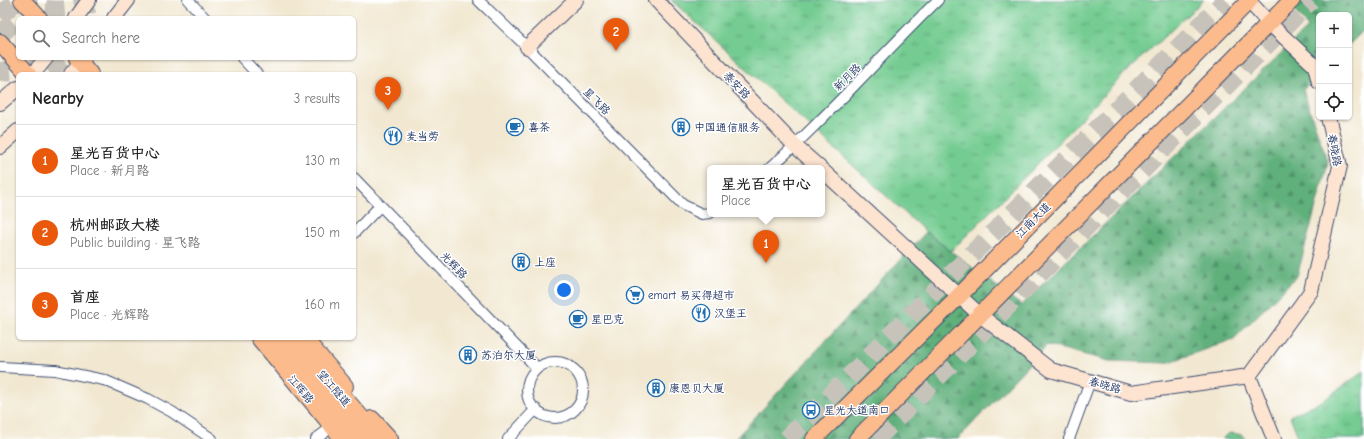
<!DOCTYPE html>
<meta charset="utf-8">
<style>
:root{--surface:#fff;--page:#f6f6f6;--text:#222;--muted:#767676;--line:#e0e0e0;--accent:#ea580c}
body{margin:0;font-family:"Comic Neue","LXGW WenKai TC",sans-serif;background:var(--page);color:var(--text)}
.controls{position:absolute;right:12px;top:12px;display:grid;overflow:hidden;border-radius:6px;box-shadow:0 1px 3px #0004}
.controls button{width:36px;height:36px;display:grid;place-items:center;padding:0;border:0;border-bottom:1px solid var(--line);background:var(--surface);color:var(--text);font:20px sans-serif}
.you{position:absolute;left:564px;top:290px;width:14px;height:14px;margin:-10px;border:3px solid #fff;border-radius:50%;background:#1a73e8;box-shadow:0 0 0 6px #1a73e833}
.badge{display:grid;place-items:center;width:26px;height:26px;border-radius:50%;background:var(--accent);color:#fff;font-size:13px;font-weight:700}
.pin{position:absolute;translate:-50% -33px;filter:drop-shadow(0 1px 2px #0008)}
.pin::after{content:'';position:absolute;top:21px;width:14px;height:12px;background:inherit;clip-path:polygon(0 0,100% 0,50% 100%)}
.popup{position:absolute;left:707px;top:165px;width:118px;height:52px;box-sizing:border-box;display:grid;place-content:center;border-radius:6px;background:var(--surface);filter:drop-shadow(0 1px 3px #0005);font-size:13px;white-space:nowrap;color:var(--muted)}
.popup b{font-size:15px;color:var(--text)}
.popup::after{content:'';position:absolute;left:50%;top:100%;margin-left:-8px;border:8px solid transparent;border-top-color:var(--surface)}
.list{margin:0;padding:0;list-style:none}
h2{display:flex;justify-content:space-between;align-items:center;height:52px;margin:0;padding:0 16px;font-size:17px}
h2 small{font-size:13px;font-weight:400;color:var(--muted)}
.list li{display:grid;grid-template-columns:26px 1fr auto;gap:12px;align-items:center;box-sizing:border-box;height:72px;padding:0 16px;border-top:1px solid var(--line)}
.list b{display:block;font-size:15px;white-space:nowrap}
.list p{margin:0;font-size:13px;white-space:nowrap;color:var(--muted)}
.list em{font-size:13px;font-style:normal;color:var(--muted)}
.icon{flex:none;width:22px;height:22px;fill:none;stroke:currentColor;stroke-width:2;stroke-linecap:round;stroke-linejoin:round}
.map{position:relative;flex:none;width:1364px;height:439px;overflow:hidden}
.search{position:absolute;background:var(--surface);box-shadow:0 1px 3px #0004;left:16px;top:16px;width:340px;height:44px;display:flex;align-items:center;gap:10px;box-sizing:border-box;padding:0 14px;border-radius:6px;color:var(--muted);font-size:15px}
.panel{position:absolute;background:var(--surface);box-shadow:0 1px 3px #0004;left:16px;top:72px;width:340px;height:268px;border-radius:6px}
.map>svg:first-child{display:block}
.grass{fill:url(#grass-tufts);stroke:#487e78}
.forest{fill:url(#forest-firs);stroke:#3e706d}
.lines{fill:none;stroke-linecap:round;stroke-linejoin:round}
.highway-tunnel{stroke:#c7c3ba;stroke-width:19;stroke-dasharray:19 10;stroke-linecap:butt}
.street-casing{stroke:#3b4b6f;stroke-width:12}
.secondary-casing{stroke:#3b4b6f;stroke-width:16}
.primary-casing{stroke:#3b4b6f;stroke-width:18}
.highway-casing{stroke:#3b4b6f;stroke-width:21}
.street{stroke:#fff;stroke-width:10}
.secondary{stroke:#fde4d1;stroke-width:14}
.primary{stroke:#fbbb8c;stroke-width:16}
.highway{stroke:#fbbb8c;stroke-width:19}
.labels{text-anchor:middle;stroke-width:3;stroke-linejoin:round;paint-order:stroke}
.street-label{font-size:11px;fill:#1b2f5e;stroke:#fff}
.poi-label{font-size:11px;fill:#1b2f5e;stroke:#fff;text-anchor:start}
</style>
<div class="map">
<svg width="1364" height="439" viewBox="0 0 1364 439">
<defs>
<pattern id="grass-tufts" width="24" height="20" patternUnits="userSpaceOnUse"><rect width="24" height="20" fill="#75cc92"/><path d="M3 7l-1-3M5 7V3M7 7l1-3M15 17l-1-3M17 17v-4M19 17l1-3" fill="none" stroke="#5fa67a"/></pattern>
<pattern id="forest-firs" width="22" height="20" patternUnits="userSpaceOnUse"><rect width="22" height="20" fill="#60b07c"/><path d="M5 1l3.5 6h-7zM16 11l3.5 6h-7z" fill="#4e9069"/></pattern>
</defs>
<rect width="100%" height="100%" fill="#fff"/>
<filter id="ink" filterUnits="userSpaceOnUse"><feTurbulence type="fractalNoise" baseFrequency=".025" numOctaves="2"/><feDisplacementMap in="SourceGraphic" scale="8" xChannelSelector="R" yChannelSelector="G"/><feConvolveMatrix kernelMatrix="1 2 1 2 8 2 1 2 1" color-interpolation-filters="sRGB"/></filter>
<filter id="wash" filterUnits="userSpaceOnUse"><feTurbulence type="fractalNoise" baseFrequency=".012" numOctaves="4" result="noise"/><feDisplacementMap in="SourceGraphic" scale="16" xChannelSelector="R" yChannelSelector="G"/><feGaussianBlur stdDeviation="0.9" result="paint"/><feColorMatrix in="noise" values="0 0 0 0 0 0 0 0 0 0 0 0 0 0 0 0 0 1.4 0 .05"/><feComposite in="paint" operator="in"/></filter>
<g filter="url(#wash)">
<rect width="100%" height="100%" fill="#f2e8d1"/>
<g class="grass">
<path d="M671 0H1204L1128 70 1024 178 951 251 926 232Z"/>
<path d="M1364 371V439H1299L1290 416 1324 400Z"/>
<path d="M1230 433 1243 435 1245 439H1223V438Z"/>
</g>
<path class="forest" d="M1285 0H1364V30L1349 45V15H1319V74L1303 90 1328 163 1297 276 1234 339 1167 363 1109 361 1047 345 958 439H735L926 232 1021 305 1308 27Z"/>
</g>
<g filter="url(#ink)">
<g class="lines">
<g class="highway-tunnel">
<path d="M18 1C43 14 76 12 101 0"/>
<path d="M0 3 18 22"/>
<path d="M0 22 18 42"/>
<path d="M32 58 45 74"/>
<path d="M49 58 63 74"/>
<path d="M0 62 2 77 0 100"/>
<path d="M787 439 1226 0"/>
<path d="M876 439 1311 0"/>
</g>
<defs>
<g id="street">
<path d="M188 0 205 18"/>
<path d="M478 0 527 47 683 205 702 214 710 213"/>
<path d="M242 58 257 74"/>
<path d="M770 168C830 115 881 55 938 0"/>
<path d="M354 178 537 368"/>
<path d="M354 233 380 206"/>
<circle cx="555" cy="390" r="28"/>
<path d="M0 367 55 370 104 380 148 399 172 412 212 439"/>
<path d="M316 439 333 426"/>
<path d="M508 439 536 409"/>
<path d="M1069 439 1090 381"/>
</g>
<g id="secondary">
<path d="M656 0 795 146 820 168"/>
<path d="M1248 0 1269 23 1315 66 1319 82"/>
<path d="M76 18 89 0"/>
<path d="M114 18 128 0"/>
<path d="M527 47 576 0"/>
<path d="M33 74 46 58"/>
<path d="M71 74 84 58"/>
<path d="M0 103 18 88"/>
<path d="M0 147 18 131"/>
<path d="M822 170 980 315 1051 370 1131 393 1249 376 1311 291 1340 166 1328 117"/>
<path d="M1249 376 1274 439"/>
</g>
<g id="primary">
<path d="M22 0 39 18"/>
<path d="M0 42 28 74"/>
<path d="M77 58 90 74"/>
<path d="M259 338 343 439"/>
<path d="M304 338 345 386"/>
<path d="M372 419 390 439"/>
<path d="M814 439 959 296 1250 0"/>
<path d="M857 439 1292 0"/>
</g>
<g id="highway">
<path d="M272 338 359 439"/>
<path d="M291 338 378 439"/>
</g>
</defs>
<use href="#street" class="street-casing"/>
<use href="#secondary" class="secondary-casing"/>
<use href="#primary" class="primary-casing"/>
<use href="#highway" class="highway-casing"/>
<use href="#street" class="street"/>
<use href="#secondary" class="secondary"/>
<use href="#primary" class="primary"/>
<use href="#highway" class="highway"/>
</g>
</g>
<defs>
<symbol id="cafe-ring" viewBox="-11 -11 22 22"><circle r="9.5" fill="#fff" stroke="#1f6fb2" stroke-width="1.5"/><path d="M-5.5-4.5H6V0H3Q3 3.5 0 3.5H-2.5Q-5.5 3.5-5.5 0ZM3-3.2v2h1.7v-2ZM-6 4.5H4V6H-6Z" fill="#1f6fb2"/></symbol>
<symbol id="building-ring" viewBox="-11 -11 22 22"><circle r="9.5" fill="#fff" stroke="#1f6fb2" stroke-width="1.5"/><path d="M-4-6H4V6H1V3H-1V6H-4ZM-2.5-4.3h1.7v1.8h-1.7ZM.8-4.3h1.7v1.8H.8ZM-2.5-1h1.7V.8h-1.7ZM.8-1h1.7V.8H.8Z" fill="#1f6fb2"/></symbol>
<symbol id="restaurant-ring" viewBox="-11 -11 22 22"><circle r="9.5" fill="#fff" stroke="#1f6fb2" stroke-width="1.5"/><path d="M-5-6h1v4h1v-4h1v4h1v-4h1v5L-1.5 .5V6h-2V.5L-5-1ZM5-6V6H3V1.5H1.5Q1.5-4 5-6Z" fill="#1f6fb2"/></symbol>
<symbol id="supermarket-ring" viewBox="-11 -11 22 22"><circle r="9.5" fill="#fff" stroke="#1f6fb2" stroke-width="1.5"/><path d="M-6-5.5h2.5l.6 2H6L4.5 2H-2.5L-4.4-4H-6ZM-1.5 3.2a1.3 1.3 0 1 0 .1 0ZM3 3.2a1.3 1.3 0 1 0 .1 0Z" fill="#1f6fb2"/></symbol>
<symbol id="bus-ring" viewBox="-11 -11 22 22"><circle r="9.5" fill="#fff" stroke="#1f6fb2" stroke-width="1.5"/><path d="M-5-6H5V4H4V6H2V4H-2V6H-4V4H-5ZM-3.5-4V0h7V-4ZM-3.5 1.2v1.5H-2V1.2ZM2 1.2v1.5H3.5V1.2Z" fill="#1f6fb2"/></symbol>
</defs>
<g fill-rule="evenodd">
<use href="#cafe-ring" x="505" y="117" width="20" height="20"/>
<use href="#building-ring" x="671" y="117" width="20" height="20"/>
<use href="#restaurant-ring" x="383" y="126" width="20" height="20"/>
<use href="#building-ring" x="511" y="252" width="20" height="20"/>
<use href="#supermarket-ring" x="625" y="285" width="20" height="20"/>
<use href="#restaurant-ring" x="691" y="303" width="20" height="20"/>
<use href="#cafe-ring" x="568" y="309" width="20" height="20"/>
<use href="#building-ring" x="458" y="345" width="20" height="20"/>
<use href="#building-ring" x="646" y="378" width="20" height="20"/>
<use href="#bus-ring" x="801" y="400" width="20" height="20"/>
</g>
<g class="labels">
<g class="street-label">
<text transform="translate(847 77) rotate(-45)" y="4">新月路</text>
<text transform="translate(737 85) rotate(46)" y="4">泰安路</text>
<text transform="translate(597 101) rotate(45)" y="4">星飞路</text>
<text transform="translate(1335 150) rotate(79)" y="4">春晓路</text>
<text transform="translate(1033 220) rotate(-45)" y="4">江南大道</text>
<text transform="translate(454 265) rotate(46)" y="4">光辉路</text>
<text transform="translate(1105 385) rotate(16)" y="4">春晓路</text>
<text transform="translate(334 388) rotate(49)" y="4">望江隧道</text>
<text transform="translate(301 389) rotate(50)" y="4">江晖路</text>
</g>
<g class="poi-label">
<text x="528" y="131">喜茶</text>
<text x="694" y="131">中国通信服务</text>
<text x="406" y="140">麦当劳</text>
<text x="534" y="266">上座</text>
<text x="648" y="299">emart 易买得超市</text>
<text x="714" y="317">汉堡王</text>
<text x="591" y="323">星巴克</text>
<text x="481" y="359">苏泊尔大厦</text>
<text x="669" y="392">康恩贝大厦</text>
<text x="824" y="414">星光大道南口</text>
</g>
</g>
</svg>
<div class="controls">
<button>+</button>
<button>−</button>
<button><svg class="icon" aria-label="locate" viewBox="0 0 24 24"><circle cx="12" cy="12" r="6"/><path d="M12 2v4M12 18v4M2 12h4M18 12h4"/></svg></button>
</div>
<div class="you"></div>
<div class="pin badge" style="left:766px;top:263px">1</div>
<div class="popup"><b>星光百货中心</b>Place</div>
<div class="pin badge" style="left:616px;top:51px">2</div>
<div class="pin badge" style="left:388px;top:110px">3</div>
<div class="search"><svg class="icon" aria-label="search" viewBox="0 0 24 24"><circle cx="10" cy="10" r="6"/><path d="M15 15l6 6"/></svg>Search here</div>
<section class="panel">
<h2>Nearby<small>3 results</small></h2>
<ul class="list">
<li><span class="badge">1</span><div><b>星光百货中心</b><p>Place · 新月路</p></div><em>130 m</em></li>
<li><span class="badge">2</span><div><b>杭州邮政大楼</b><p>Public building · 星飞路</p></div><em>150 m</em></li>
<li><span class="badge">3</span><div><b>首座</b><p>Place · 光辉路</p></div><em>160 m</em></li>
</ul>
</section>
</div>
